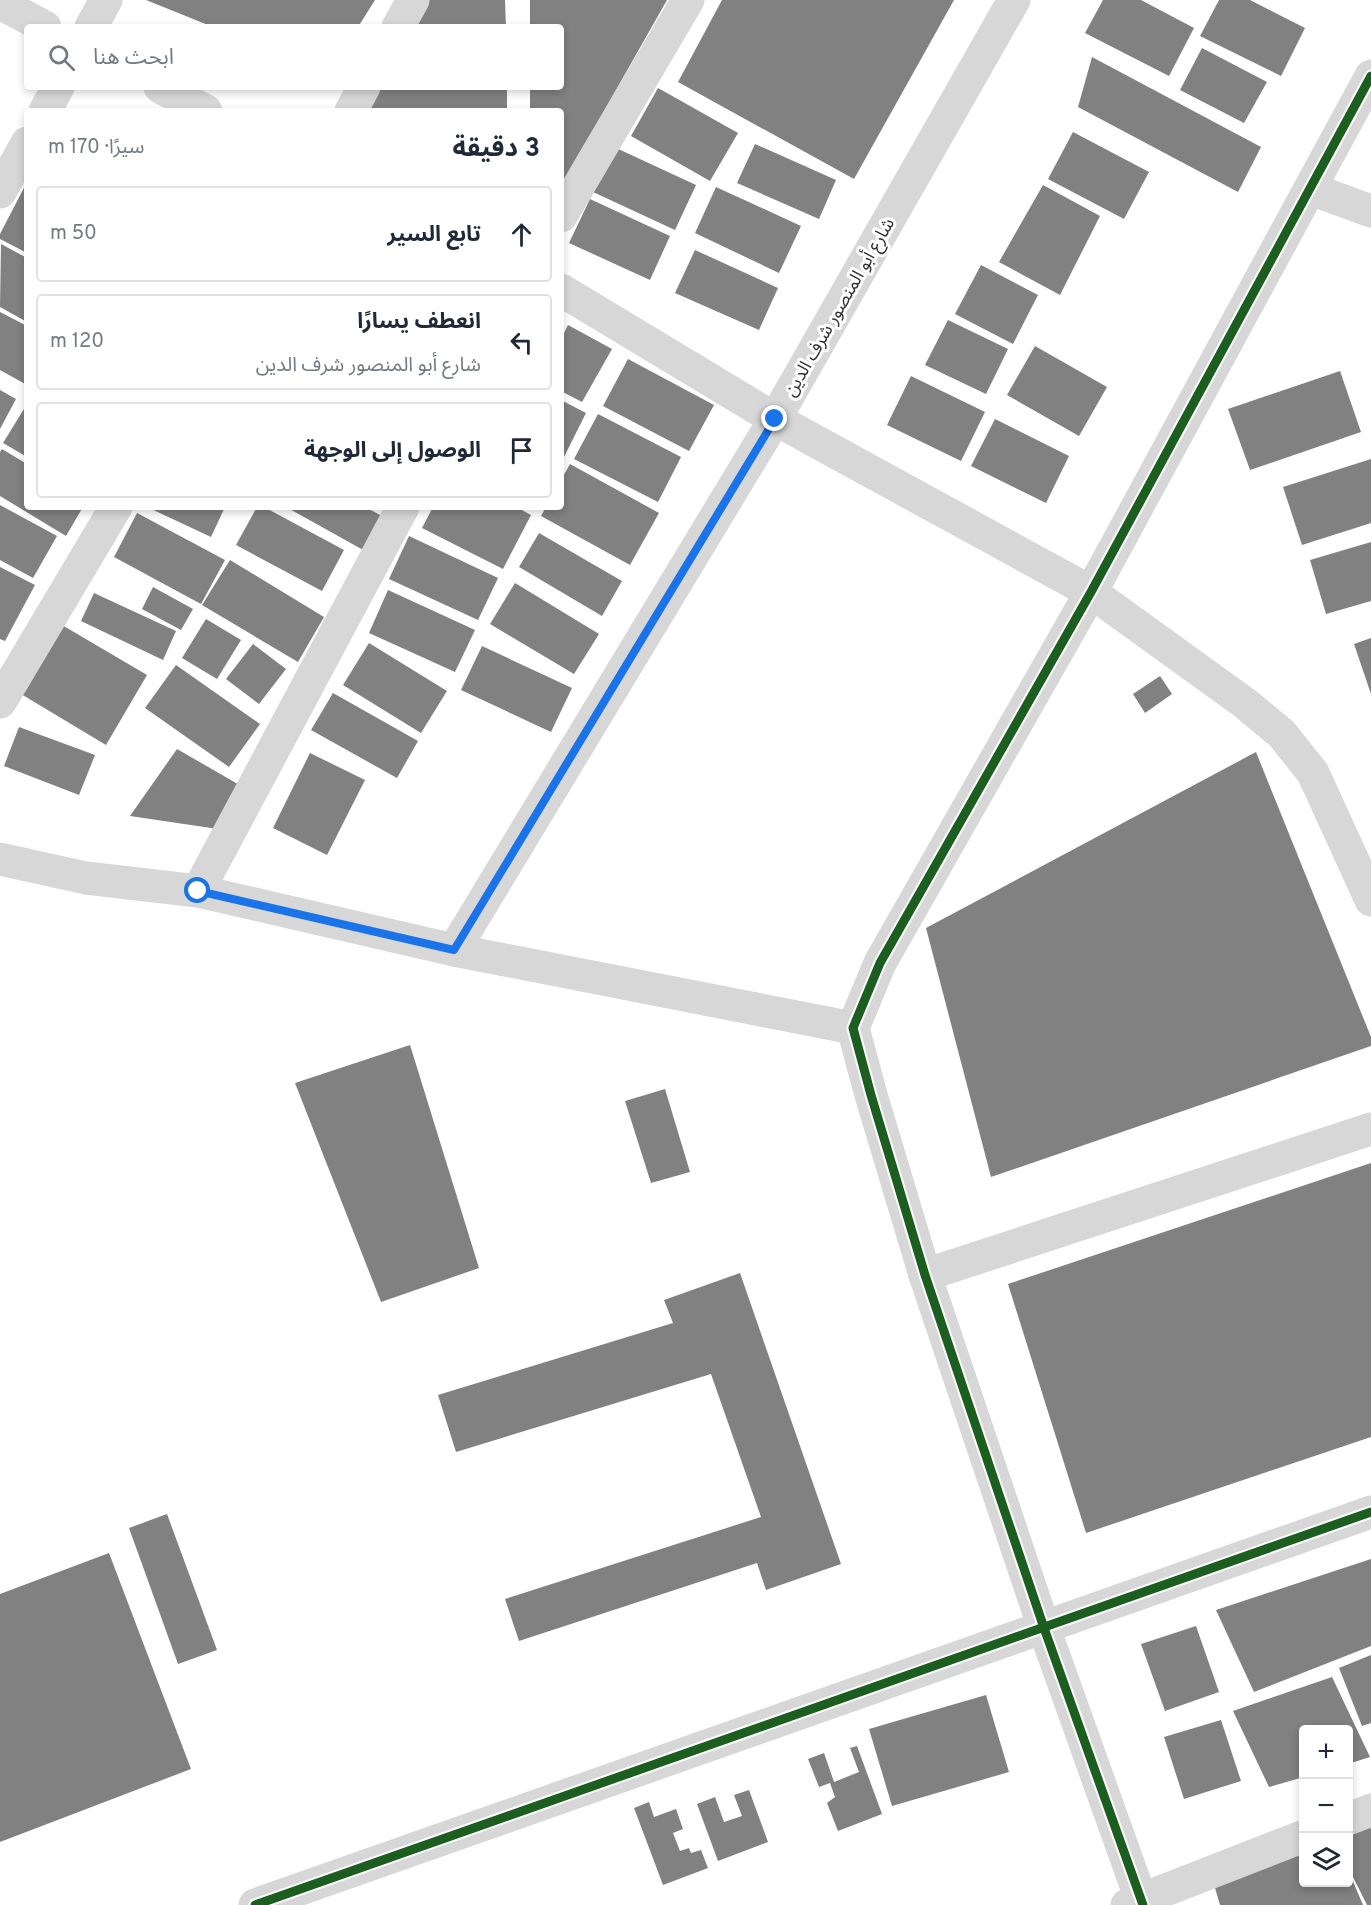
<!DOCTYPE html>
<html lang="ar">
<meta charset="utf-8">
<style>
:root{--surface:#fff;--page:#f6f6f7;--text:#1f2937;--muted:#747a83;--line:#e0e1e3}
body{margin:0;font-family:Overpass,"Noto Sans Arabic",sans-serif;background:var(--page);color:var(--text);direction:rtl}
.controls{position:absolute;right:18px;bottom:18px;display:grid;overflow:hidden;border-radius:6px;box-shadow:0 3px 9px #0003}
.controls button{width:54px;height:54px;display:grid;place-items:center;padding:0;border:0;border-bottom:2px solid var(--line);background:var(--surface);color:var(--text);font:30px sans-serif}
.stop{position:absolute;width:18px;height:18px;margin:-14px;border:4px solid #1a73e8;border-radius:50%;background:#fff}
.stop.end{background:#1a73e8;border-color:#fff;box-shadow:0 2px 6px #0008}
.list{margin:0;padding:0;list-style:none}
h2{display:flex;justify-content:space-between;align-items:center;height:78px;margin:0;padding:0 24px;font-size:26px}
h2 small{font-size:20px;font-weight:400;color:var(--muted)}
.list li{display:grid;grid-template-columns:39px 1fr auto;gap:18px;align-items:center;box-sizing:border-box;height:96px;margin:0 12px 12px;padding:0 12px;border:2px solid var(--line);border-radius:6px}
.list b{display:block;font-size:22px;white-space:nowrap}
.list p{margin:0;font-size:20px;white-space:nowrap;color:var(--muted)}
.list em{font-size:20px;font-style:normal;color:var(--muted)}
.icon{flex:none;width:33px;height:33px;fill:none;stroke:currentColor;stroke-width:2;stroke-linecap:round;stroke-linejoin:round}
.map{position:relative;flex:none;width:1371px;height:1905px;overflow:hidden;direction:ltr}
.search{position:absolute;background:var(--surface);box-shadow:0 3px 9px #0003;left:24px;top:24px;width:540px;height:66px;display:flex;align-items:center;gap:15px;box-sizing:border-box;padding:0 21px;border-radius:6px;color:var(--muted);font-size:22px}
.panel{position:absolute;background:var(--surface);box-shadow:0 3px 9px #0003;left:24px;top:108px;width:540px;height:402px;border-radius:6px;direction:rtl}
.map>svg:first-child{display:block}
.building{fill:#818181}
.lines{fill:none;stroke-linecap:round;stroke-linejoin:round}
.minor{stroke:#d7d7d7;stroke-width:33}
.cycleway-casing{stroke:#fff;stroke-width:13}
.cycleway{stroke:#1b5e20;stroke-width:9}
.route{stroke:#1a73e8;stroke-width:8}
.labels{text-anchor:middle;stroke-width:6;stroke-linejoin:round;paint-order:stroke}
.street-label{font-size:18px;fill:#333;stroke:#fff}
</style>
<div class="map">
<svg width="1371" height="1905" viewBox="0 0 1371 1905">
<rect width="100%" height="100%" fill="#fff"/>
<g class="building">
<path d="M146 0H375L358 27H213Z"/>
<path d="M429 0H505L506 27H414Z"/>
<path d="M530 0H667L561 187V111H530V87H561V27H530Z"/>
<path d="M722 0H954L854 179 678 82Z"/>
<path d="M1103 0H1141L1194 28 1169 76 1085 33Z"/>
<path d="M1219 0H1250L1305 28 1281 76 1200 36Z"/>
<path d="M1202 48 1267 82 1244 123 1180 90Z"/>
<path d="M1092 57 1261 147 1238 192 1078 107Z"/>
<path d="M381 87H507V111H368Z"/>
<path d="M658 88 738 133 710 181 631 136Z"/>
<path d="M1073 132 1149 172 1124 219 1048 179Z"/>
<path d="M755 144 836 180 819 219 737 183Z"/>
<path d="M614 147 696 185 675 230 593 192Z"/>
<path d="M27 182V253L0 239V234Z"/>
<path d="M1043 185 1100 216 1060 295 999 262Z"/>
<path d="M716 187 801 226 779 273 695 233Z"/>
<path d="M590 199 670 236 650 280 569 243Z"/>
<path d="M1 244 27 258V322L0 307Z"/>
<path d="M695 250 778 288 759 330 675 293Z"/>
<path d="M981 265 1038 295 1013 344 955 314Z"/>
<path d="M0 312 27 326V385L0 370Z"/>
<path d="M948 320 1008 349 986 394 925 365Z"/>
<path d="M568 325 612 349 582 402 561 391V339Z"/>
<path d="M1035 346 1107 387 1079 436 1007 395Z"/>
<path d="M628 359 714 405 689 451 603 406Z"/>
<path d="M1340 371 1361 432 1250 470 1228 409Z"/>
<path d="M911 376 985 412 961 461 887 425Z"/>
<path d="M0 390 16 399 0 429Z"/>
<path d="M561 400 586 413 563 459 561 458Z"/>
<path d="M27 404V457L3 443Z"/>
<path d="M598 414 681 457 658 502 574 459Z"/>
<path d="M995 419 1069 456 1046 503 971 466Z"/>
<path d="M2 449 27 464V507H83L66 536 0 496V452Z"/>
<path d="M1371 459V523L1302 545 1283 487Z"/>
<path d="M570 464 659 513 630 565 541 516 546 507H561V480Z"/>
<path d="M0 505 57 536 33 578 0 560Z"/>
<path d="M147 507H220L224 509 211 537Z"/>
<path d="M257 507H264L344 550 322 591 236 545Z"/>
<path d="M286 507H365L384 517 365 551Z"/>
<path d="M433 507H516L531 515 503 569 422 528Z"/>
<path d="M137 513 225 560 201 604 114 557Z"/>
<path d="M539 533 622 581 602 616 519 567Z"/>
<path d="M409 536 498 578 478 620 389 579Z"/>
<path d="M1371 542V601L1326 614 1310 560Z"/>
<path d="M230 560 324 617 298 662 202 605Z"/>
<path d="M0 567 35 585 5 641 0 639Z"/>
<path d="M515 583 599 634 574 674 490 624Z"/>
<path d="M153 587 193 609 181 630 142 609Z"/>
<path d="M388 590 475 630 455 672 369 633Z"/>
<path d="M94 593 176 631 163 660 81 621Z"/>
<path d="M206 619 241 640 217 679 182 658Z"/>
<path d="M62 625 147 675 106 745 21 694Z"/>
<path d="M1371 638V694L1354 644Z"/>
<path d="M369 643 447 691 421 733 343 685Z"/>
<path d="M253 644 286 669 259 704 226 679Z"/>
<path d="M482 646 572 688 551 732 461 690Z"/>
<path d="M176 665 260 724 229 767 145 708Z"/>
<path d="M1160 676 1172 694 1145 713 1133 694Z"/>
<path d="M333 693 418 741 397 778 311 730Z"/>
<path d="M19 727 95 755 79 795 4 766Z"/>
<path d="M177 749 243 787 218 829 130 816Z"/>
<path d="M1256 752 1371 1037V1046L991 1177 926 928Z"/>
<path d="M310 753 365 780 327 855 273 828Z"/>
<path d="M410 1045 479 1268 381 1302 295 1083Z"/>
<path d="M665 1089 690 1172 651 1183 625 1101Z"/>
<path d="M1371 1163V1437L1086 1533 1008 1284Z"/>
<path d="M740 1273 841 1564 766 1590 757 1563 519 1641 505 1599 761 1517 711 1374 456 1452 438 1395 673 1323 664 1300Z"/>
<path d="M167 1514 217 1650 178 1664 129 1528Z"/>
<path d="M109 1553 191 1769 0 1842V1594Z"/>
<path d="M1371 1559V1646L1254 1692 1216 1610Z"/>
<path d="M1196 1626 1219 1692 1165 1711 1141 1644Z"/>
<path d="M1371 1655V1723L1362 1726 1339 1668Z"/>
<path d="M1332 1677 1370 1757 1348 1764V1730H1304V1777L1269 1787 1233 1711Z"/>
<path d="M986 1695 1009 1772 892 1806 869 1729Z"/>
<path d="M1221 1720 1241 1781 1184 1799 1164 1737Z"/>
<path d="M857 1746 882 1814 838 1831 827 1803 835 1797 830 1783 819 1787 808 1759 824 1753 834 1782 859 1772 850 1748Z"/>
<path d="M749 1790 768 1842 718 1861 697 1804 715 1797 724 1822 742 1816 734 1795Z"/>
<path d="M649 1802 654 1817 676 1809 683 1829 673 1833 680 1851 689 1848 691 1853 701 1850 708 1868 663 1885 634 1808Z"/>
<path d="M1371 1818V1905H1367L1348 1867V1823Z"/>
<path d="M1304 1838V1882H1348L1349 1872 1363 1905H1220L1213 1881Z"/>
</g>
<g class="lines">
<g class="minor">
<path d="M0 3 45 27"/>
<path d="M91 27 106 0"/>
<path d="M398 27 413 0"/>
<path d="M160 87 206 111"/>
<path d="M45 111 58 87"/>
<path d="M351 111 364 87"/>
<path d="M1311 189 1371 211"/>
<path d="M0 192 27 143"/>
<path d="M561 216 688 0"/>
<path d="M561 290 775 419 1091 592 1246 704 1282 734 1313 773 1371 900"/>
<path d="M0 702 116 507"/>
<path d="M0 859 86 878 198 891 454 950 853 1028"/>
<path d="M198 891 403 507"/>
<path d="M454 950 775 419 1014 0"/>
<path d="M925 1275 1371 1129"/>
<path d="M1348 1819 1371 1810"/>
<path d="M255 1905 1371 1512"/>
<path d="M1127 1905 1304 1836"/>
<path d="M1143 1905 1044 1628 925 1275 871 1095 853 1028 880 963 1091 592 1371 76"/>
</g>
<defs>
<g id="cycleway">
<path d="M255 1905 1371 1512"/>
<path d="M1143 1905 1044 1628 925 1275 871 1095 853 1028 880 963 1091 592 1371 76"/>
</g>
</defs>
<use href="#cycleway" class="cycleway-casing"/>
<use href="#cycleway" class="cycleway"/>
</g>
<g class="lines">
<path class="route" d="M198 891 454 950 775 419"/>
</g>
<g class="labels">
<g class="street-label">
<text transform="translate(839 307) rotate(-60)" y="6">شارع أبو المنصور شرف الدين</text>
</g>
</g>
</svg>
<div class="controls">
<button>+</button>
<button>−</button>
<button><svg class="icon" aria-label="layers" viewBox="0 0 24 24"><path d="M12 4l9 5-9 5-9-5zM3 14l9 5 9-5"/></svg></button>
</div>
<div class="stop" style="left:198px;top:891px"></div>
<div class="stop end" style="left:775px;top:419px"></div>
<div class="search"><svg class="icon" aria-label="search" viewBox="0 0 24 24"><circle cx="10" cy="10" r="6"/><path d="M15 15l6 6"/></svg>ابحث هنا</div>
<section class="panel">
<h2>3 دقيقة<small>سيرًا · 170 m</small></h2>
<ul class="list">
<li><svg class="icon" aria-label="ahead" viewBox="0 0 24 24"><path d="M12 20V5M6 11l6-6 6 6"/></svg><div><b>تابع السير</b></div><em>50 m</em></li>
<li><svg class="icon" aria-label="left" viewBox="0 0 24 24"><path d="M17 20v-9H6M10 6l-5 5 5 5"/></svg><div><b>انعطف يسارًا</b><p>شارع أبو المنصور شرف الدين</p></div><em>120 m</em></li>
<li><svg class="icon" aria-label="arrive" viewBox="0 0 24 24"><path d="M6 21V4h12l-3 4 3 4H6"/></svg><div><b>الوصول إلى الوجهة</b></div></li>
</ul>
</section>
</div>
